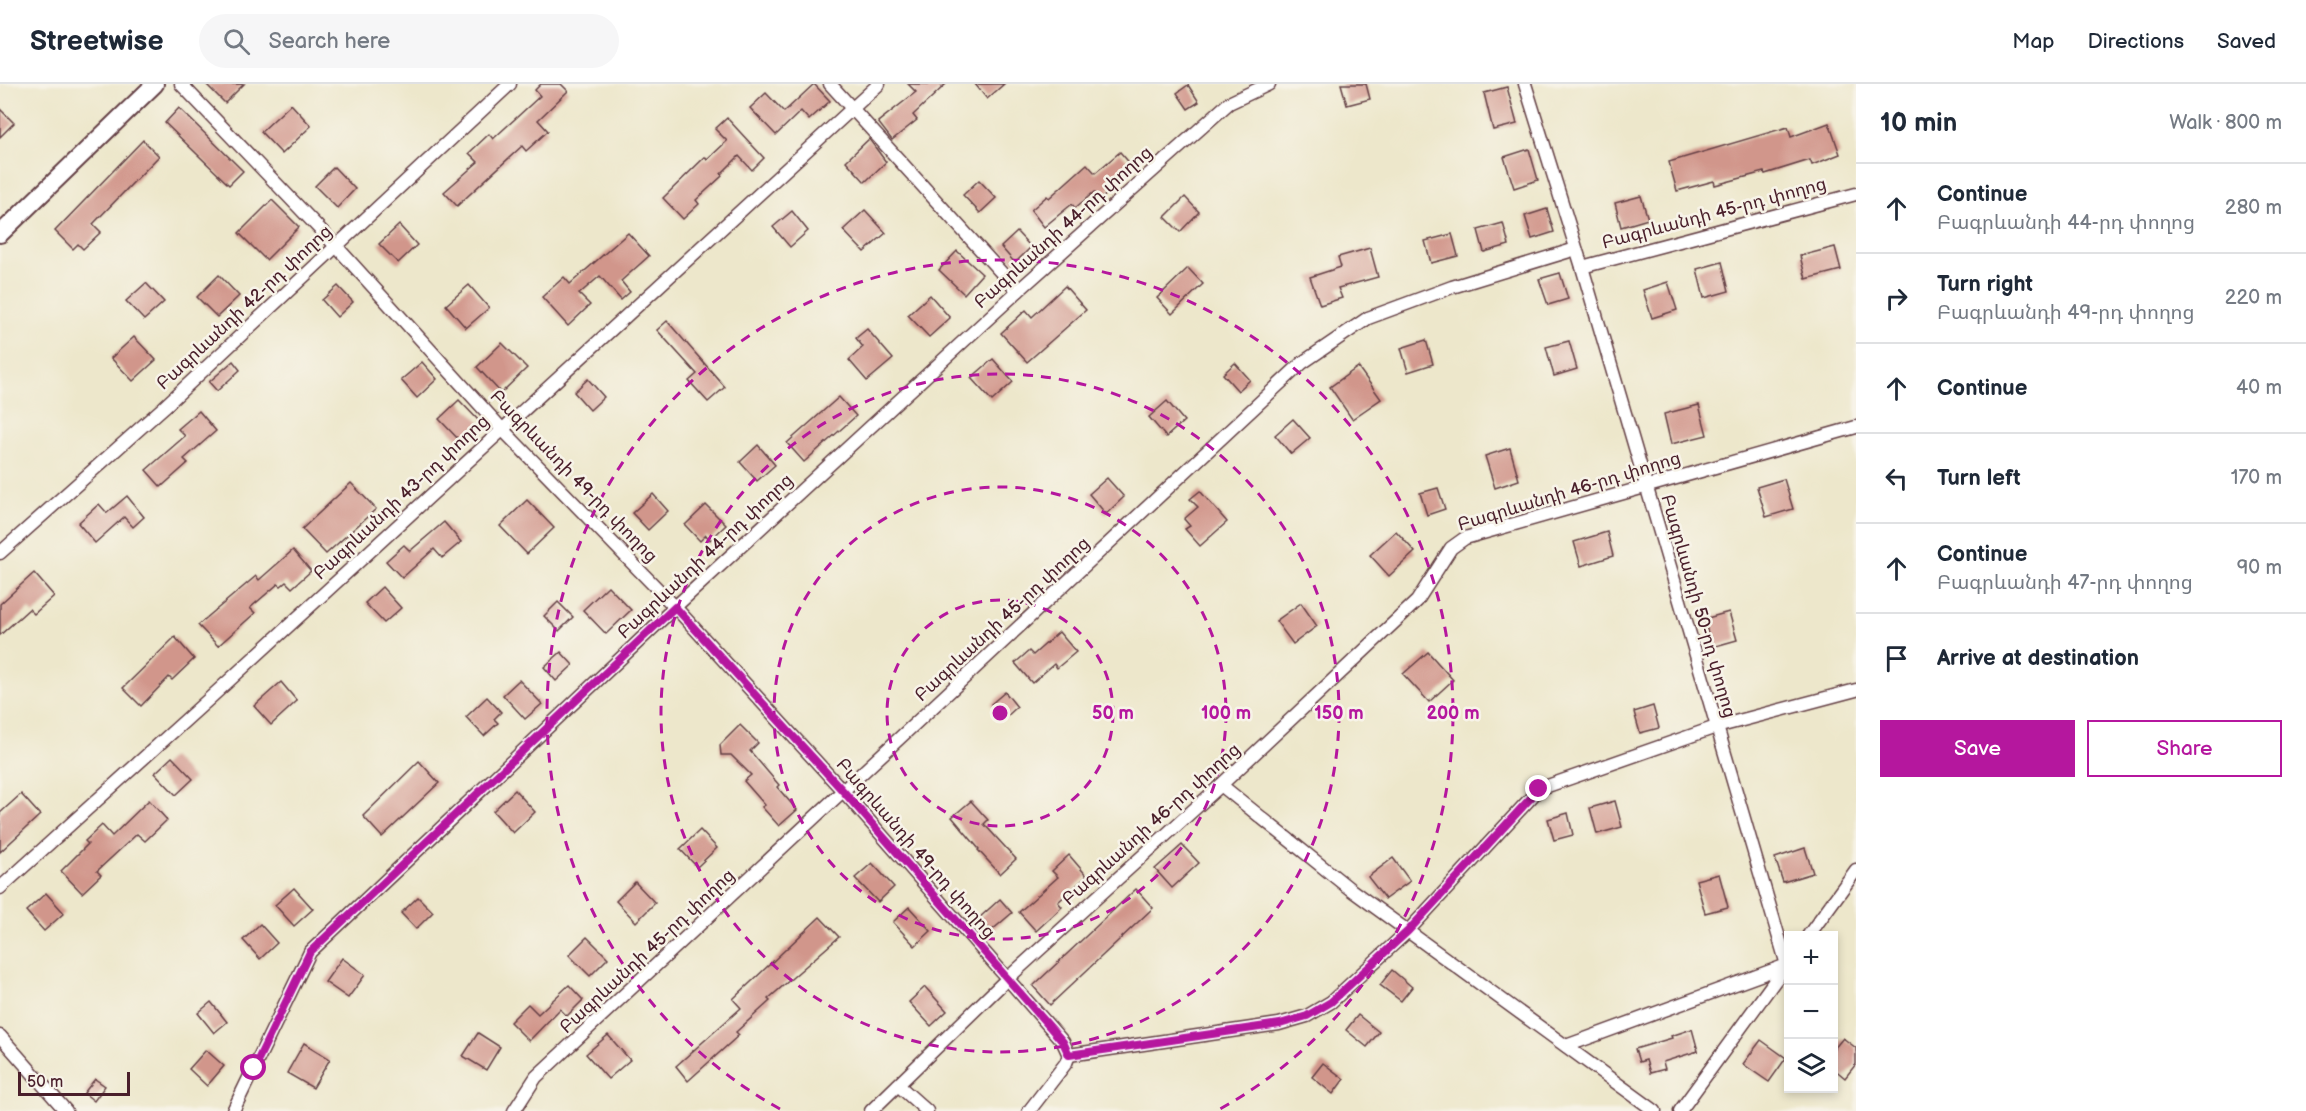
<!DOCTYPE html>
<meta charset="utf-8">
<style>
:root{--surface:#fff;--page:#f6f6f7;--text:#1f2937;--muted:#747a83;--line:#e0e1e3;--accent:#b5179e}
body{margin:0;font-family:"Balsamiq Sans","Noto Sans Armenian",sans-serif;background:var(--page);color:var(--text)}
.controls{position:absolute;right:18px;bottom:18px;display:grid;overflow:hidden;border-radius:0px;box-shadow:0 3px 9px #0003}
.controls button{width:54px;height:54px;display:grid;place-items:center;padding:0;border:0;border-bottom:2px solid var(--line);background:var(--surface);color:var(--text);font:30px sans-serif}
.scale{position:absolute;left:18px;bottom:15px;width:112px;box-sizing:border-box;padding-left:6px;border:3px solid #4a1f2b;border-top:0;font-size:16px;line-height:21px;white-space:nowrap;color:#4a1f2b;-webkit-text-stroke:4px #f7f3e8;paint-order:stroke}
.stop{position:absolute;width:18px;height:18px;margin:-14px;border:4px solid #b5179e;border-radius:50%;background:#fff}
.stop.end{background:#b5179e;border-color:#fff;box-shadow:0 2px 6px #0008}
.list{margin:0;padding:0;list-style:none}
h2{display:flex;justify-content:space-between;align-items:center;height:78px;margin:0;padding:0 24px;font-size:26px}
h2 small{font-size:20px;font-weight:400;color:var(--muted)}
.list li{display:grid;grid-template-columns:39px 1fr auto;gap:18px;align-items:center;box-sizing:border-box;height:90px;padding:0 24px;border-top:2px solid var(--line)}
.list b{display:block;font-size:22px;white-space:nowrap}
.list p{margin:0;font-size:20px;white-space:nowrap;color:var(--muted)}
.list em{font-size:20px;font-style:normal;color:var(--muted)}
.actions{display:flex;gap:12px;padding:18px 24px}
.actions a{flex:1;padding:14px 0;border:2px solid var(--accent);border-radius:0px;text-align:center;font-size:21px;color:var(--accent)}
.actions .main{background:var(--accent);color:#fff}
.icon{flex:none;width:33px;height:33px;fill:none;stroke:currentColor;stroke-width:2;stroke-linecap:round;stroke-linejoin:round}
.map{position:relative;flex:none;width:1856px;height:1027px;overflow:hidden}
header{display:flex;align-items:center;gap:36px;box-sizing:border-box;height:84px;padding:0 30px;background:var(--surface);border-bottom:2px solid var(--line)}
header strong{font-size:28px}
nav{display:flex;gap:33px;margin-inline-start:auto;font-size:21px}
.search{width:420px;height:54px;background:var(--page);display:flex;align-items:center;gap:15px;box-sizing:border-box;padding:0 21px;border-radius:33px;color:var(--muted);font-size:22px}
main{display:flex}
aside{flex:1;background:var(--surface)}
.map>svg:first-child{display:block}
.building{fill:#d1968b}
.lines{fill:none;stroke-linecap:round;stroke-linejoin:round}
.street-casing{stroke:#623d43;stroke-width:15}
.secondary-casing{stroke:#623d43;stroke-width:20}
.street{stroke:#fff;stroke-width:12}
.secondary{stroke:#fff;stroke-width:16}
.route{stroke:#b5179e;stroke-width:8}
.ring{fill:none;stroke:#b5179e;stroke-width:3;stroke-dasharray:10 8}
.labels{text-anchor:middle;stroke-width:5;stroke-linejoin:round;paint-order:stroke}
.street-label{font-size:18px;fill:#4a1f2b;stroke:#f7f3e8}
.centre{fill:#b5179e;stroke:#f7f3e8;stroke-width:3}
.ring-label{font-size:18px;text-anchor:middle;font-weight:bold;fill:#b5179e;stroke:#f7f3e8;stroke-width:5;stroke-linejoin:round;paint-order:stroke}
</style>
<header>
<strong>Streetwise</strong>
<div class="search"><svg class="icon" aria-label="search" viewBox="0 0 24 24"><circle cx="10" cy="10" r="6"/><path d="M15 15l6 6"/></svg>Search here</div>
<nav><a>Map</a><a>Directions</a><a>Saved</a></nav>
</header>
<main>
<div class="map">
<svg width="1856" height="1027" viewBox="0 0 1856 1027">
<rect width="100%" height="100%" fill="#f7f3e8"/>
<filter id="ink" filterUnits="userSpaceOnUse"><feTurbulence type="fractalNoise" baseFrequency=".0167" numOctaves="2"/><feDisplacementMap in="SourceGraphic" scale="12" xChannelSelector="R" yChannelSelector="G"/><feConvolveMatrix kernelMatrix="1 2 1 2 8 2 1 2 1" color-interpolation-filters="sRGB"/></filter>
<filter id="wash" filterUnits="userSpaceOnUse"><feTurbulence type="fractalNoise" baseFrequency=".008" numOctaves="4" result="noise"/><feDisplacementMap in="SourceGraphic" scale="24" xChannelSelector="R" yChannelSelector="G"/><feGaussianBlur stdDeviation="1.35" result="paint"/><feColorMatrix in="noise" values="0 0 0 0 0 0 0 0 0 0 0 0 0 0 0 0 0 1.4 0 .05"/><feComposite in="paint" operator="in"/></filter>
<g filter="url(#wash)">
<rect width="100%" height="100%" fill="#ede7cb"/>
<g id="blocks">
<g class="building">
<path d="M206 0H244L225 19Z"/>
<path d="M541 0H561L568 7 538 36 548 47 526 67 522 62 457 122 444 108 478 78 469 69 489 50 493 55 540 12 535 6Z"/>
<path d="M814 0 830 17 809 36 801 27 776 51 750 24 766 9 784 28Z"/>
<path d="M908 0H946L913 31 917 36 892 56 878 38 916 8Z"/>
<path d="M975 0H1004L987 15Z"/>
<path d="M1341 0H1366L1370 15 1347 21Z"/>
<path d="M1188 1 1199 18 1188 25 1177 9Z"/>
<path d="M1507 3 1517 40 1493 46 1484 9Z"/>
<path d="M291 20 311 42 282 70 261 48Z"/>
<path d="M179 24 243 87 229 101 165 39Z"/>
<path d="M0 25 14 39 0 53Z"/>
<path d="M727 34 764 74 752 86 739 72 721 90 722 92 696 116 699 120 683 135 663 114 705 73 707 76 727 57 715 45Z"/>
<path d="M1829 39 1840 70 1812 81 1810 76 1765 90 1764 88 1715 101 1714 97 1677 107 1669 78 1788 43 1791 53Z"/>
<path d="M869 55 886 78 865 98 846 77Z"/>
<path d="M143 56 159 72 93 140 101 148 83 165 78 160 73 165 55 147Z"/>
<path d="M1529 65 1538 96 1514 104 1504 73Z"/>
<path d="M1120 68 1133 83 1109 105 1110 107 1101 115 1094 108 1075 124 1072 120 1044 143 1031 126 1047 112 1049 114 1087 80 1095 89Z"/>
<path d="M334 83 355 105 337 124 315 102Z"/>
<path d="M979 96 996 114 980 129 963 111Z"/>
<path d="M1641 112 1648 135 1621 143 1615 119Z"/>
<path d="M1185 113 1199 128 1180 148 1165 133Z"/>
<path d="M272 116 299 143 266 176 239 149Z"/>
<path d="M1547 125 1554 148 1532 155 1525 132Z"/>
<path d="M865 126 886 149 864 168 843 146Z"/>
<path d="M792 127 808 147 790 163 773 143Z"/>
<path d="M1503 139 1509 161 1484 168 1478 146Z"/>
<path d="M399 141 417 161 398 179 379 160Z"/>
<path d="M1017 148 1031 163 1015 179 1001 163Z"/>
<path d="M628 149 649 172 621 197 630 208 621 216 600 192 579 210 590 221 568 242 542 213 564 193 570 200Z"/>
<path d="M1452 150 1458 172 1431 179 1425 157Z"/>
<path d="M1835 163 1841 186 1806 195 1800 172Z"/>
<path d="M1370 164 1378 193 1338 204 1342 214 1320 221 1310 193 1341 183 1338 173Z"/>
<path d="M957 167 982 190 964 210 939 186Z"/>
<path d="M1722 178 1729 207 1704 214 1697 185Z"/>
<path d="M1188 184 1203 200 1172 230 1157 214Z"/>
<path d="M1560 189 1568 215 1548 221 1539 195Z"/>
<path d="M219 191 239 212 217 233 197 213Z"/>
<path d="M1668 198 1677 226 1652 234 1643 206Z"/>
<path d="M146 199 164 218 144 236 126 217Z"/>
<path d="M469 201 489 224 466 244 446 221Z"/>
<path d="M338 202 353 218 337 233 322 216Z"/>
<path d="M1065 202 1086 226 1027 278 1001 249 1026 226 1032 233Z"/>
<path d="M930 211 950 234 929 253 908 231Z"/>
<path d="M667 237 725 303 708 318 689 297 697 290 657 246Z"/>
<path d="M867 245 893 275 867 297 849 276 863 263 856 254Z"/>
<path d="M134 253 156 276 133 297 111 274Z"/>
<path d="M1426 256 1433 280 1408 288 1401 264Z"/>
<path d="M1569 257 1577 285 1554 292 1546 263Z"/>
<path d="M502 259 527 284 501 309 477 283Z"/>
<path d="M993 275 1013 298 992 317 971 294Z"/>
<path d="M233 277 240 286 217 307 209 298Z"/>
<path d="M422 278 437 295 417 314 401 296Z"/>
<path d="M1235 279 1250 296 1238 307 1223 290Z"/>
<path d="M1358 283 1381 315 1352 335 1330 303Z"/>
<path d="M588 295 604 313 590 326 574 308Z"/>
<path d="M839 313 856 332 804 378 787 359Z"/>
<path d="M459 316 481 339 461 358 439 335Z"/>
<path d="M1167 317 1184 337 1166 353 1149 333Z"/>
<path d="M1699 321 1707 351 1671 360 1664 330Z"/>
<path d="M199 327 216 347 184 375 188 379 161 403 146 386 185 352 178 345Z"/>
<path d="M1293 335 1310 354 1291 370 1275 351Z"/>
<path d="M758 361 775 381 757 397 740 378Z"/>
<path d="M1510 364 1519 396 1495 404 1485 372Z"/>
<path d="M1107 394 1124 413 1106 430 1089 410Z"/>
<path d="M1784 395 1793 425 1766 433 1757 403Z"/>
<path d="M351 399 376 425 326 470 302 445Z"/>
<path d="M1438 404 1445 425 1427 431 1420 409Z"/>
<path d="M1200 407 1227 438 1200 462 1185 445 1190 442 1184 435 1198 423 1190 415Z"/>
<path d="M653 410 668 427 648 446 632 429Z"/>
<path d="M127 412 144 433 133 443 124 433 95 459 78 439 99 420 107 429Z"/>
<path d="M527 416 554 444 527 470 500 442Z"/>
<path d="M706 421 726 441 710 456 706 451 700 457 685 441Z"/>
<path d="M444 438 461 458 442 474 434 465 402 494 386 477 404 461 410 467Z"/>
<path d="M1396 447 1415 468 1389 492 1370 471Z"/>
<path d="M1607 448 1613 472 1581 482 1574 458Z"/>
<path d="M293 466 311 487 292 504 286 498 281 502 278 500 250 524 255 529 218 562 198 541 256 492 259 496Z"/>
<path d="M34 489 54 512 34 530 29 525 0 551V520Z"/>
<path d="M608 502 631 526 606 550 583 526Z"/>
<path d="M382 503 401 524 384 539 365 519Z"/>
<path d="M558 518 573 533 559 547 544 532Z"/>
<path d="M1301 519 1317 542 1293 560 1276 537Z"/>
<path d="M1729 528 1737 556 1712 563 1704 535Z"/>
<path d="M1059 548 1076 568 1057 584 1054 580 1032 599 1015 579 1029 567 1033 571Z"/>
<path d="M175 553 194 575 172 596 169 593 141 622 123 604Z"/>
<path d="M561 568 573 581 556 597 544 583Z"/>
<path d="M1428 568 1453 596 1429 618 1403 590Z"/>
<path d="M519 596 542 620 525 635 503 611Z"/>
<path d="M281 598 297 617 271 641 254 622Z"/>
<path d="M1005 608 1017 623 1004 635 991 620Z"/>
<path d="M487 613 501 628 494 635 498 639 484 652 466 633Z"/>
<path d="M1653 622 1659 644 1640 649 1634 628Z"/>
<path d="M740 641 758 659 750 667 779 701 777 703 797 726 779 742 762 723 765 721 744 697 751 691 731 671H721L720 661Z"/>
<path d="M172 673 193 695 176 711 155 689Z"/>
<path d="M419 677 439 699 382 753 363 732Z"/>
<path d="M515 706 535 728 513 749 493 727Z"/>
<path d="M21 710 40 731 0 768V729Z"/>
<path d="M149 716 167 736 145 757 137 750 97 787 101 791 82 809 61 787 88 760 85 757 102 741 112 752Z"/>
<path d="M971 717 988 736 984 740 1016 775 1000 790 978 766 979 765 952 733Z"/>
<path d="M1615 717 1622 743 1597 750 1590 724Z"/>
<path d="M1568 729 1573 751 1554 756 1548 735Z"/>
<path d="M700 746 717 764 697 783 680 765Z"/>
<path d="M1182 761 1199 779 1172 804 1155 785Z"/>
<path d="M1805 764 1813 789 1783 798 1775 774Z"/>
<path d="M1069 771 1087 792 1058 818 1062 823 1036 847 1019 828 1058 793 1052 787Z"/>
<path d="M1393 774 1410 797 1385 815 1368 793Z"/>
<path d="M872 779 894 803 878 818 855 794Z"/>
<path d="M1719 790 1728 823 1705 829 1696 796Z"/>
<path d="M635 798 655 819 636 838 616 817Z"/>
<path d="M294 804 313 825 294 842 275 821Z"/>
<path d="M1136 805 1153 824 1050 921 1033 902Z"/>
<path d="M46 809 64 829 44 847 26 827Z"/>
<path d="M418 813 433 828 416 845 401 829Z"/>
<path d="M1000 815 1012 829 991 847 979 834Z"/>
<path d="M909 823 931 847 915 862 893 838Z"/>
<path d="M820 833 839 853 768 915 770 917 736 948 739 951 688 997 676 982 741 924 733 915Z"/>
<path d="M260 840 277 859 260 875 243 856Z"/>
<path d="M587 853 608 874 590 892 569 871Z"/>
<path d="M342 874 365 891 348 914 325 898Z"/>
<path d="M1392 886 1412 903 1401 917 1380 901Z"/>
<path d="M569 901 583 916 567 932 560 925 529 957 510 938 528 920 538 930Z"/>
<path d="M925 903 947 927 931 942 909 918Z"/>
<path d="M211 918 227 938 214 949 198 929Z"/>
<path d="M1358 931 1379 948 1367 963 1346 946Z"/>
<path d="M1692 945 1698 967 1663 978 1665 985 1650 989 1646 976 1639 978 1635 965 1672 954 1671 952Z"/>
<path d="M478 949 500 963 486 986 463 972Z"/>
<path d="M608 951 630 976 608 995 586 970Z"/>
<path d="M1843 954 1856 964V980L1845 994 1833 984V966Z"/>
<path d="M1761 956 1786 974 1769 998 1743 980Z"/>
<path d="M304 959 330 975 313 1004 287 989Z"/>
<path d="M206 966 224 982 207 1002 189 985Z"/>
<path d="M1323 979 1344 995 1333 1010 1312 993Z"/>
<path d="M95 995 105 1002 94 1017 84 1009Z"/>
</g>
</g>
</g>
<g filter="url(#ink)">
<use href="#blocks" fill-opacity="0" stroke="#623d43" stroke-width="1.5"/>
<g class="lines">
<defs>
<g id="street">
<path d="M181 0 336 162 501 344 675 523 844 708 1063 958 1069 971 1066 979 1029 1027"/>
<path d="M830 0 1018 207"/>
<path d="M1525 0 1582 183 1787 881 1566 962"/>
<path d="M1582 183 1856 110"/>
<path d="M0 469 164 323 510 0"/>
<path d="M1221 701 1350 805 1655 1027"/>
<path d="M0 804 209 615 879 0"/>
<path d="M1808 852 1856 786"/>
<path d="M0 952 66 1027"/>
<path d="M1069 971 1279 940 1307 932 1331 918 1408 847 1539 705 1716 643 1856 606"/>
<path d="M898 1001 927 1027"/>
<path d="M233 1027 310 868 675 523 1018 207 1229 19 1269 0"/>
<path d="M514 1027 536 993 1302 279 1368 234 1452 203 1576 165"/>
<path d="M871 1027 1007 895 1221 701 1417 517 1451 464 1465 454 1856 343"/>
<path d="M1680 1027 1787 880"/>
</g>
<path id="secondary" d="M0 150 155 0"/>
</defs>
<use href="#street" class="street-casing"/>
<use href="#secondary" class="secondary-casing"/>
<use href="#street" class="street"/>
<use href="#secondary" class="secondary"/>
</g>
</g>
<g class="lines" filter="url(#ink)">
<path class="route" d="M254 984 310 868 675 523 844 708 1063 958 1069 971 1280 940 1307 932 1331 918 1408 847 1539 705"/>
</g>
<g class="ring">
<circle cx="1000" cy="629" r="113"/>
<circle cx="1000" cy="629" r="226"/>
<circle cx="1000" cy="629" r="339"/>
<path d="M780 1025A453 453 0 1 1 1220 1025"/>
</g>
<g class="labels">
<g class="street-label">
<text transform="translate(1714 129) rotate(-15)" y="6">Բագրևանդի 45-րդ փողոց</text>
<text transform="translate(1063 143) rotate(-42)" y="6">Բագրևանդի 44-րդ փողոց</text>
<text transform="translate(244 223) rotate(-43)" y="6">Բագրևանդի 42-րդ փողոց</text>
<text transform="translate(574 392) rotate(46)" y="6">Բագրևանդի 49-րդ փողոց</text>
<text transform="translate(1569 407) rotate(-17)" y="6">Բագրևանդի 46-րդ փողոց</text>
<text transform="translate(401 413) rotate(-43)" y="6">Բագրևանդի 43-րդ փողոց</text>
<text transform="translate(705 472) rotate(-43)" y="6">Բագրևանդի 44-րդ փողոց</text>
<text transform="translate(1699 522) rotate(74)" y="6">Բագրևանդի 50-րդ փողոց</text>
<text transform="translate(1002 535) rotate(-43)" y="6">Բագրևանդի 45-րդ փողոց</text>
<text transform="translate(1151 740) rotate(-42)" y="6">Բագրևանդի 46-րդ փողոց</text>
<text transform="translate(916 764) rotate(49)" y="6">Բագրևանդի 49-րդ փողոց</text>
<text transform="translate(647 867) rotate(-43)" y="6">Բագրևանդի 45-րդ փողոց</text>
</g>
</g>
<circle cx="1000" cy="629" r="9" class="centre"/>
<g class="ring-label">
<text x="1113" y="635">50 m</text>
<text x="1226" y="635">100 m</text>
<text x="1339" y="635">150 m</text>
<text x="1453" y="635">200 m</text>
</g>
</svg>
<div class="controls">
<button>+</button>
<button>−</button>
<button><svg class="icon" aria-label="layers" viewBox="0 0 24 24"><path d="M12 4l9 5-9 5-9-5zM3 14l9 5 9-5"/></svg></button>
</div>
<div class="scale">50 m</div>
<div class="stop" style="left:254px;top:984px"></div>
<div class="stop end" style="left:1539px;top:705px"></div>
</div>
<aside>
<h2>10 min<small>Walk · 800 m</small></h2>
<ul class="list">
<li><svg class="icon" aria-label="ahead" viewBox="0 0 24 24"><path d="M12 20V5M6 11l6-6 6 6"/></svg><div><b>Continue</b><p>Բագրևանդի 44-րդ փողոց</p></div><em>280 m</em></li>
<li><svg class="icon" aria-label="right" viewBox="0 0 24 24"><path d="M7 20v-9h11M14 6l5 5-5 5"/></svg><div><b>Turn right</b><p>Բագրևանդի 49-րդ փողոց</p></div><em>220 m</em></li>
<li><svg class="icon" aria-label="ahead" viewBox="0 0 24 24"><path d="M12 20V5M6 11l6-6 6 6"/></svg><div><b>Continue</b></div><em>40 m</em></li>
<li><svg class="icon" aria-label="left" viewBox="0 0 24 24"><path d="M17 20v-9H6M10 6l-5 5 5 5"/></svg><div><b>Turn left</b></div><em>170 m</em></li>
<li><svg class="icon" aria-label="ahead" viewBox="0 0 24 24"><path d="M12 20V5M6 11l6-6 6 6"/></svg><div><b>Continue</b><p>Բագրևանդի 47-րդ փողոց</p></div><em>90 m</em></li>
<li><svg class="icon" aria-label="arrive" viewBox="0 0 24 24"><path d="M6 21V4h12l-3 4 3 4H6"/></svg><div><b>Arrive at destination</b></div></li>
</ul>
<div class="actions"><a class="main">Save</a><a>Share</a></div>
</aside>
</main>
